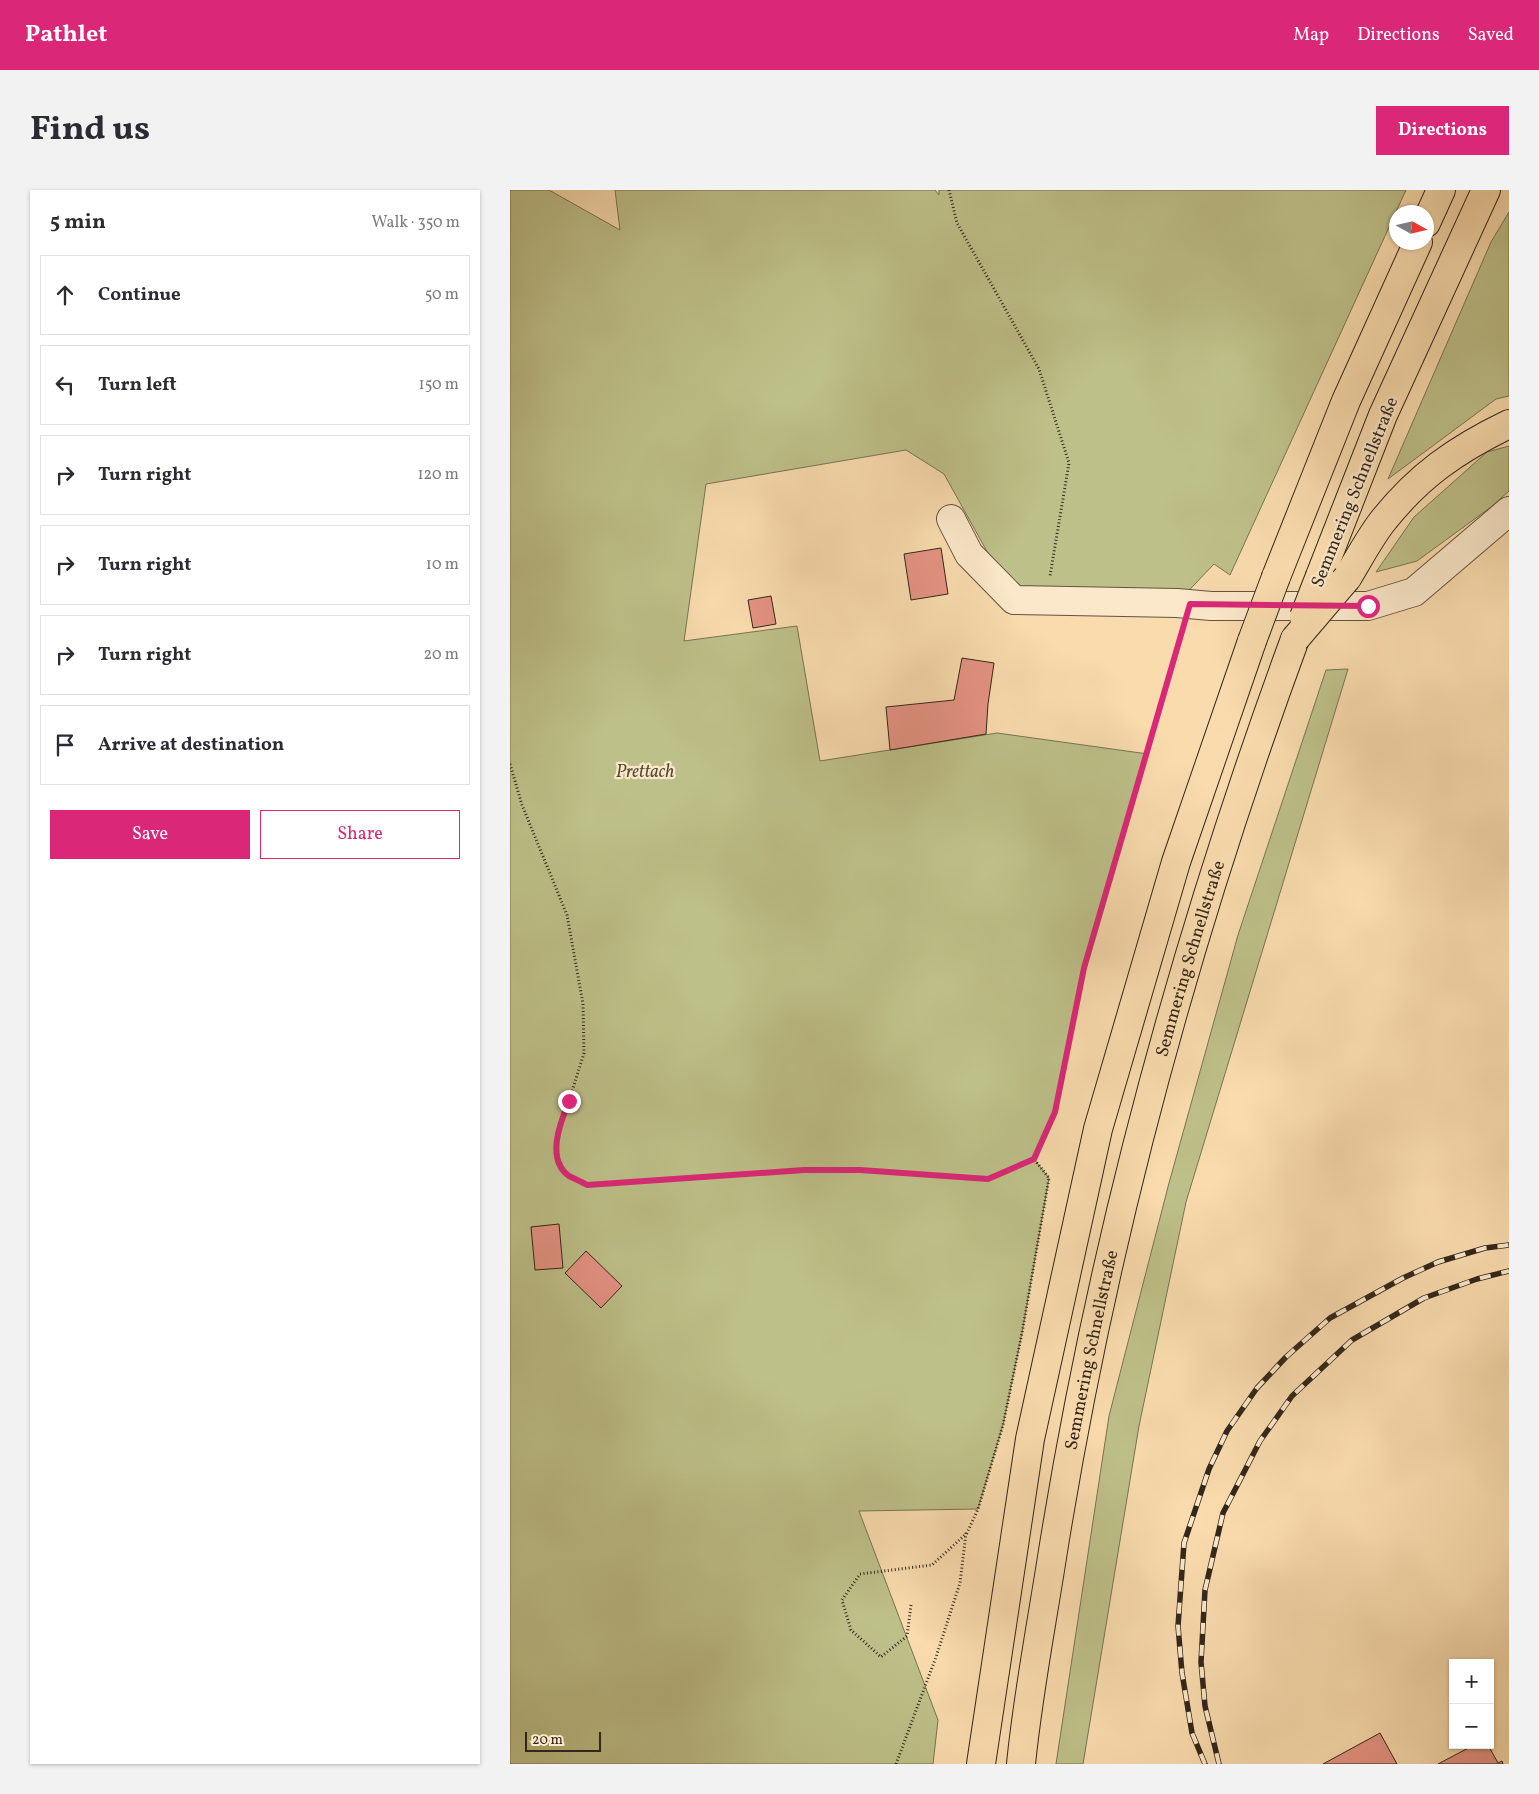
<!DOCTYPE html>
<meta charset="utf-8">
<style>
:root{--surface:#fff;--page:#f2f2f3;--text:#2b2b33;--muted:#7c7c81;--line:#e1e1e2;--accent:#db2777}
body{margin:0;font-family:Vollkorn,serif;background:var(--page);color:var(--text)}
.controls{position:absolute;right:15px;bottom:15px;display:grid;overflow:hidden;border-radius:0px;box-shadow:0 1px 4px #0004}
.controls button{width:45px;height:45px;display:grid;place-items:center;padding:0;border:0;border-bottom:1px solid var(--line);background:var(--surface);color:var(--text);font:25px sans-serif}
.compass{position:absolute;left:879px;top:15px;width:45px;height:45px;border-radius:50%;background:var(--surface);box-shadow:0 1px 4px #0004;rotate:98deg}
.scale{position:absolute;left:15px;bottom:12px;width:76px;box-sizing:border-box;padding-left:5px;border:2px solid #33261a;border-top:0;font-size:14px;line-height:18px;white-space:nowrap;color:#33261a;-webkit-text-stroke:4px #fbe8ca;paint-order:stroke}
.stop{position:absolute;width:15px;height:15px;margin:-11px;border:4px solid #db2777;border-radius:50%;background:#fff}
.stop.end{background:#db2777;border-color:#fff;box-shadow:0 1px 5px #0008}
.list{margin:0;padding:0;list-style:none}
h2{display:flex;justify-content:space-between;align-items:center;height:65px;margin:0;padding:0 20px;font-size:21px}
h2 small{font-size:16px;font-weight:400;color:var(--muted)}
.list li{display:grid;grid-template-columns:32px 1fr auto;gap:15px;align-items:center;box-sizing:border-box;height:80px;margin:0 10px 10px;padding:0 10px;border:1px solid var(--line);border-radius:0px}
.list b{display:block;font-size:19px;white-space:nowrap}
.list em{font-size:16px;font-style:normal;color:var(--muted)}
.actions{display:flex;gap:10px;padding:15px 20px}
.actions a{flex:1;padding:11px 0;border:1px solid var(--accent);border-radius:0px;text-align:center;font-size:18px;color:var(--accent)}
.actions .main{background:var(--accent);color:#fff}
.icon{flex:none;width:28px;height:28px;fill:none;stroke:currentColor;stroke-width:2;stroke-linecap:round;stroke-linejoin:round}
.map{position:relative;flex:none;width:999px;height:1574px;overflow:hidden;border-radius:0px}
header{display:flex;align-items:center;gap:30px;box-sizing:border-box;height:70px;padding:0 25px;background:var(--accent);color:#fff}
header strong{font-size:24px}
nav{display:flex;gap:28px;margin-inline-start:auto;font-size:18px}
.intro{display:flex;align-items:center;justify-content:space-between;box-sizing:border-box;height:120px;padding:0 30px}
h1{margin:0;font-size:35px}
.button{padding:12px 22px;border-radius:0px;background:var(--accent);color:#fff;font-size:18px;font-weight:700}
main{display:flex;gap:30px;padding:0 30px}
aside{flex:1;background:var(--surface);border-radius:0px;box-shadow:0 1px 4px #0004}
.map>svg:first-child{display:block}
.green{fill:#bec089;stroke:#787352}
.building{fill:#e59383;stroke:#33261a}
.lines{fill:none;stroke-linecap:round;stroke-linejoin:round}
.minor-casing{stroke:#64533f;stroke-width:30}
.highway-casing{stroke:#33261a;stroke-width:30}
.path{stroke:#33261a;stroke-width:3;stroke-dasharray:1 2.5;stroke-linecap:butt}
.minor{stroke:#fbe8ca;stroke-width:28}
.highway{stroke:#f9dbad;stroke-width:28}
.rail-casing{stroke:#33261a;stroke-width:5.5}
.rail{stroke:#fbe8ca;stroke-width:4;stroke-dasharray:11;stroke-linecap:butt}
.highway-bridge-casing{stroke:#33261a;stroke-width:30;stroke-linecap:butt}
.highway-bridge{stroke:#f9dbad;stroke-width:28}
.route{stroke:#db2777;stroke-width:6}
.labels{text-anchor:middle;stroke-width:4.5;stroke-linejoin:round;paint-order:stroke}
.street-label{font-size:18px;fill:#33261a;stroke:#fbe8ca}
.park-label{font-size:18px;font-style:italic;fill:#564c36;stroke:#fbe8ca}
</style>
<header>
<strong>Pathlet</strong>
<nav><a>Map</a><a>Directions</a><a>Saved</a></nav>
</header>
<div class="intro"><h1>Find us</h1><a class="button">Directions</a></div>
<main>
<aside>
<h2>5 min<small>Walk · 350 m</small></h2>
<ul class="list">
<li><svg class="icon" aria-label="ahead" viewBox="0 0 24 24"><path d="M12 20V5M6 11l6-6 6 6"/></svg><div><b>Continue</b></div><em>50 m</em></li>
<li><svg class="icon" aria-label="left" viewBox="0 0 24 24"><path d="M17 20v-9H6M10 6l-5 5 5 5"/></svg><div><b>Turn left</b></div><em>150 m</em></li>
<li><svg class="icon" aria-label="right" viewBox="0 0 24 24"><path d="M7 20v-9h11M14 6l5 5-5 5"/></svg><div><b>Turn right</b></div><em>120 m</em></li>
<li><svg class="icon" aria-label="right" viewBox="0 0 24 24"><path d="M7 20v-9h11M14 6l5 5-5 5"/></svg><div><b>Turn right</b></div><em>10 m</em></li>
<li><svg class="icon" aria-label="right" viewBox="0 0 24 24"><path d="M7 20v-9h11M14 6l5 5-5 5"/></svg><div><b>Turn right</b></div><em>20 m</em></li>
<li><svg class="icon" aria-label="arrive" viewBox="0 0 24 24"><path d="M6 21V4h12l-3 4 3 4H6"/></svg><div><b>Arrive at destination</b></div></li>
</ul>
<div class="actions"><a class="main">Save</a><a>Share</a></div>
</aside>
<div class="map">
<svg width="999" height="1574" viewBox="0 0 999 1574">
<rect width="100%" height="100%" fill="#f9dbad"/>
<filter id="stains"><feTurbulence type="fractalNoise" baseFrequency=".004" numOctaves="4"/><feColorMatrix values="0 0 0 0 .2 0 0 0 0 .09 0 0 0 0 .02 0 0 0 .5 -.17"/></filter>
<radialGradient id="worn" r=".72"><stop offset=".6" stop-color="#630" stop-opacity="0"/><stop offset="1" stop-color="#630" stop-opacity=".3"/></radialGradient>
<g class="green">
<path d="M0 0H39L110 40 105 0H425L429 5V0H896L720 385 704 374 667 413 504 410 434 284 396 260 196 294 174 451 287 436 310 571 487 543 638 564 574 778 545 922 524 969 539 988 512 1143 493 1235 468 1319 349 1321 428 1530 423 1574H0Z"/>
<path d="M999 22V206L986 209 878 289 981 52Z"/>
<path d="M999 256V301L981 317 907 371 866 382 904 327 977 262Z"/>
<path d="M838 479 676 1012 629 1236 573 1574H546L599 1226 659 993 728 745 816 480Z"/>
</g>
<g class="building">
<path d="M431 358 438 404 401 410 394 364Z"/>
<path d="M261 406 266 434 243 438 238 410Z"/>
<path d="M452 468 484 473 478 514 476 544 380 560 376 517 444 510Z"/>
<path d="M49 1034 53 1078 25 1080 21 1037Z"/>
<path d="M76 1061 112 1096 91 1118 55 1083Z"/>
<path d="M870 1543 887 1574H813Z"/>
<path d="M964 1555H978L988 1573 992 1571 993 1574H928Z"/>
</g>
<g class="lines">
<defs>
<path id="minor" d="M441 329 459 364 504 410 667 413 701 416H858L904 402 999 321"/>
<g id="highway">
<path d="M916 33 931 0"/>
<path d="M810 386 873 225 976 0"/>
<path d="M766 387 836 211 908 52"/>
<path d="M837 388C848 370 859 349 872 332 908 286 947 259 999 234"/>
<path d="M471 1574 520 1249 588 939 666 672 742 451"/>
<path id="s1" d="M511 1574C518 1503 532 1432 543 1361 593 1050 676 745 785 449"/>
</g>
</defs>
<use href="#minor" class="minor-casing"/>
<use href="#highway" class="highway-casing"/>
<g class="path">
<path d="M439 0 447 33 529 179 559 273 540 386"/>
<path d="M0 574 12 615 57 725 73 814 74 863 59 911 47 942 48 968 57 985 77 995 294 980H349L478 989 524 969 545 922 574 778 673 439"/>
<path d="M401 1415 397 1446 371 1467 341 1440 332 1410 350 1384 422 1375 457 1343 468 1319 493 1235 512 1143 539 988 524 969"/>
<path d="M386 1574 426 1467 450 1393 456 1343"/>
</g>
<use href="#minor" class="minor"/>
<use href="#highway" class="highway"/>
<defs>
<g id="rail">
<path d="M695 1574 682 1543 672 1483 668 1436 674 1353 699 1279 717 1241 747 1198 776 1167 820 1128 893 1088 928 1072 975 1058 999 1055"/>
<path d="M709 1574 695 1516 691 1472 695 1400 713 1323 750 1251 782 1206 842 1150 914 1108 967 1089 999 1081"/>
</g>
</defs>
<use href="#rail" class="rail-casing"/>
<use href="#rail" class="rail"/>
<defs>
<g id="highway-bridge">
<path d="M794 427 810 386"/>
<path d="M785 449 837 388"/>
<path d="M742 451 766 387"/>
</g>
</defs>
<use href="#highway-bridge" class="highway-bridge-casing"/>
<use href="#highway-bridge" class="highway-bridge"/>
</g>
<g class="lines">
<path class="route" d="M59 911C51 931 35 969 59 986 65 989 72 992 77 995L294 980H350L478 989 524 969 545 922 574 778 680 414 858 416"/>
</g>
<g class="labels">
<g class="street-label">
<text transform="translate(844 302) rotate(-68)" y="6">Semmering Schnellstraße</text>
<text dy="6" stroke="none"><textPath href="#s1" startOffset="824">Semmering Schnellstraße</textPath></text>
<text dy="6" stroke="none"><textPath href="#s1" startOffset="420">Semmering Schnellstraße</textPath></text>
</g>
<g class="park-label">
<text x="135" y="587">Prettach</text>
</g>
</g>
<rect width="100%" height="100%" filter="url(#stains)"/>
<rect width="100%" height="100%" fill="url(#worn)"/>
</svg>
<div class="controls">
<button>+</button>
<button>−</button>
</div>
<svg class="compass" viewBox="-18 -18 36 36"><path d="M0-13l5 13h-10z" fill="#e53935"/><path d="M0 13l5-13h-10z" fill="#7c7c81"/></svg>
<div class="scale">20 m</div>
<div class="stop" style="left:858px;top:416px"></div>
<div class="stop end" style="left:59px;top:911px"></div>
</div>
</main>
